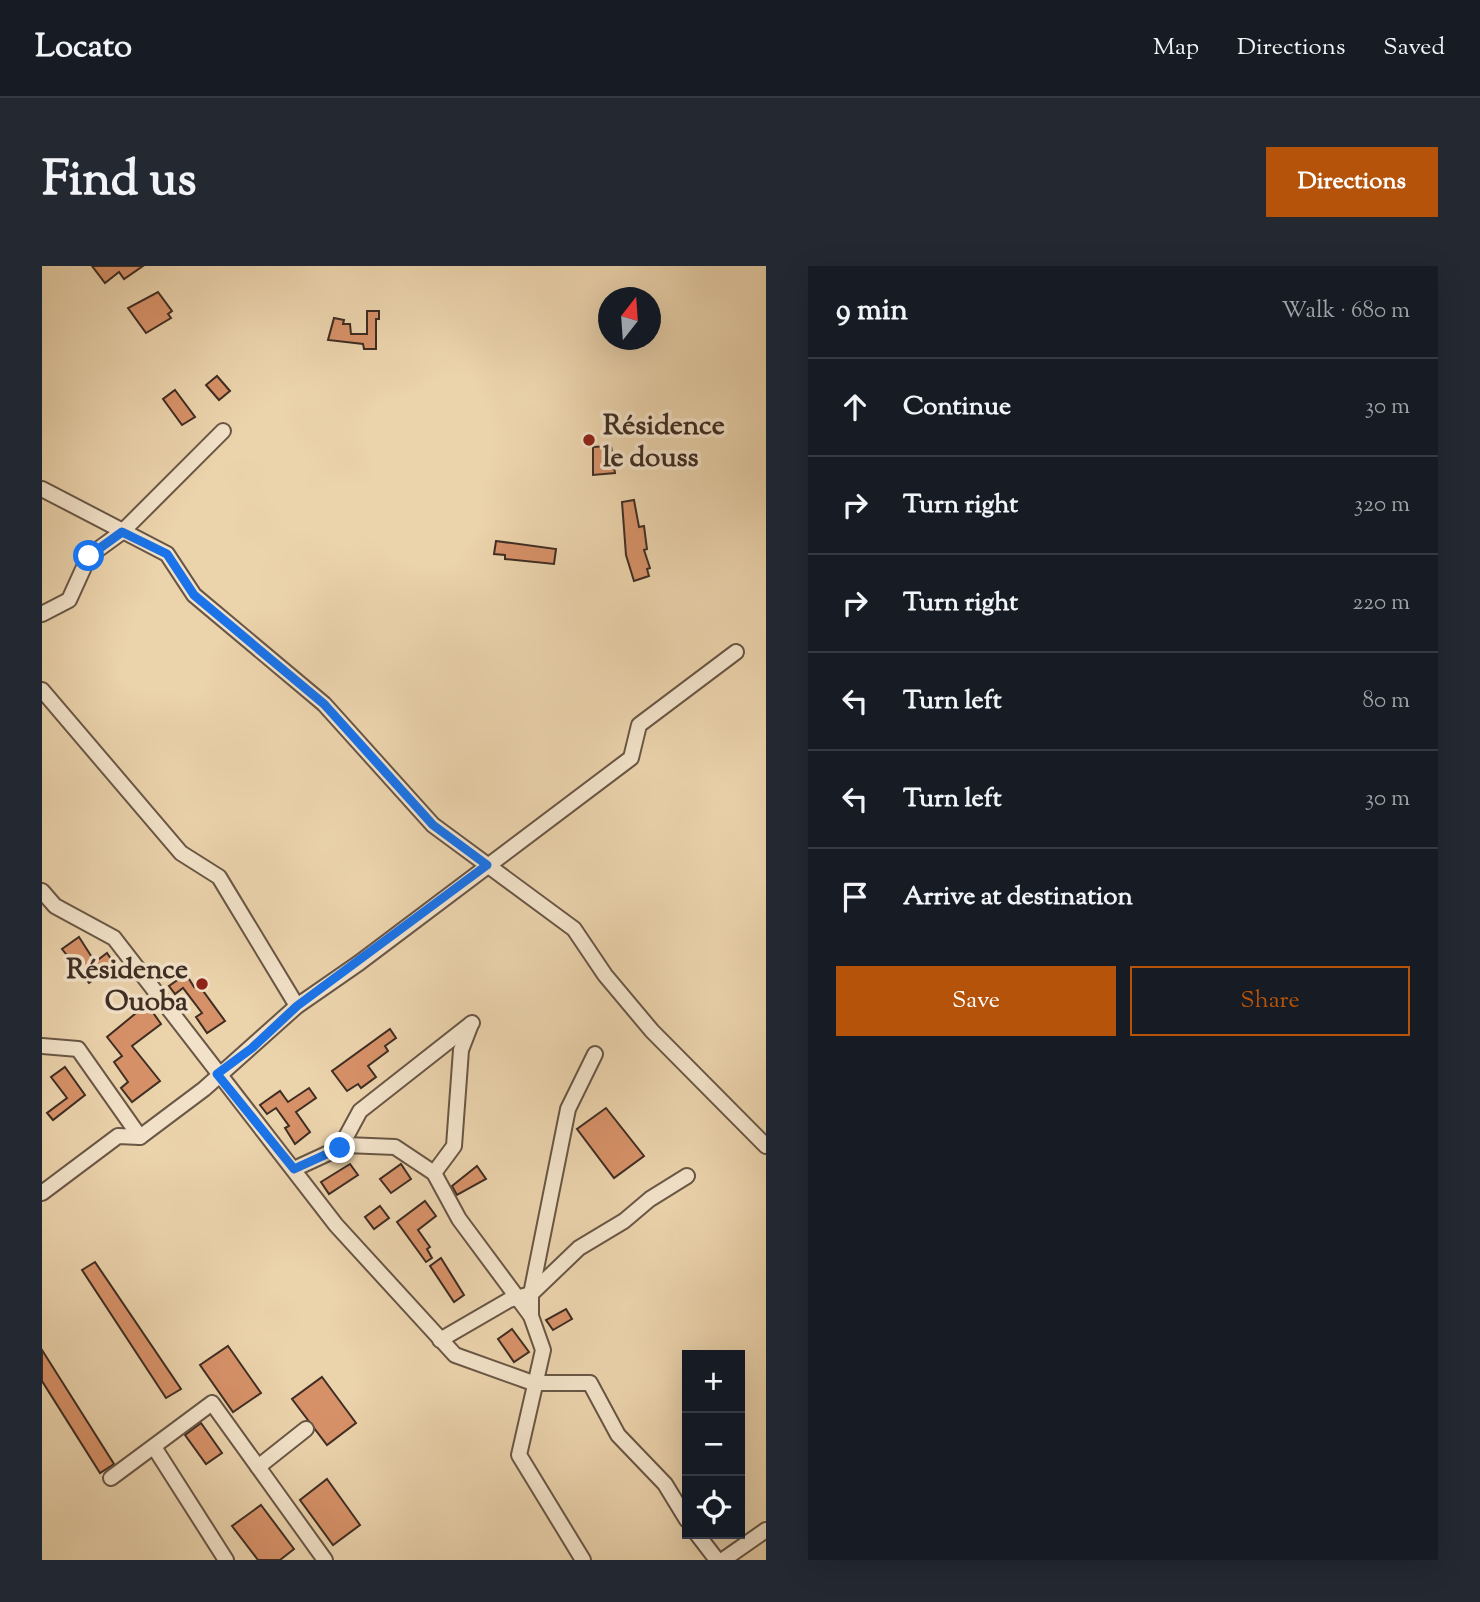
<!DOCTYPE html>
<meta charset="utf-8">
<style>
:root{--surface:#171b24;--page:#242831;--text:#f1f3f6;--muted:#9ea1a6;--line:#363941;--accent:#b45309}
body{margin:0;font-family:"Sorts Mill Goudy",serif;background:var(--page);color:var(--text)}
.controls{position:absolute;right:21px;bottom:21px;display:grid;overflow:hidden;border-radius:0px;box-shadow:0 7px 28px #0002}
.controls button{width:63px;height:63px;display:grid;place-items:center;padding:0;border:0;border-bottom:2px solid var(--line);background:var(--surface);color:var(--text);font:35px sans-serif}
.compass{position:absolute;left:556px;top:21px;width:63px;height:63px;border-radius:50%;background:var(--surface);box-shadow:0 7px 28px #0002;rotate:17deg}
.stop{position:absolute;width:21px;height:21px;margin:-16px;border:5px solid #1a73e8;border-radius:50%;background:#fff}
.stop.end{background:#1a73e8;border-color:#fff;box-shadow:0 2px 7px #0008}
.list{margin:0;padding:0;list-style:none}
h2{display:flex;justify-content:space-between;align-items:center;height:91px;margin:0;padding:0 28px;font-size:30px}
h2 small{font-size:23px;font-weight:400;color:var(--muted)}
.list li{display:grid;grid-template-columns:46px 1fr auto;gap:21px;align-items:center;box-sizing:border-box;height:98px;padding:0 28px;border-top:2px solid var(--line)}
.list b{display:block;font-size:26px;white-space:nowrap}
.list em{font-size:23px;font-style:normal;color:var(--muted)}
.actions{display:flex;gap:14px;padding:21px 28px}
.actions a{flex:1;padding:16px 0;border:2px solid var(--accent);border-radius:0px;text-align:center;font-size:24px;color:var(--accent)}
.actions .main{background:var(--accent);color:#fff}
.icon{flex:none;width:38px;height:38px;fill:none;stroke:currentColor;stroke-width:2;stroke-linecap:round;stroke-linejoin:round}
.map{position:relative;flex:none;width:724px;height:1294px;overflow:hidden;border-radius:0px}
header{display:flex;align-items:center;gap:42px;box-sizing:border-box;height:98px;padding:0 35px;background:var(--surface);border-bottom:2px solid var(--line)}
header strong{font-size:33px}
nav{display:flex;gap:38px;margin-inline-start:auto;font-size:24px}
.intro{display:flex;align-items:center;justify-content:space-between;box-sizing:border-box;height:168px;padding:0 42px}
h1{margin:0;font-size:49px}
.button{padding:18px 32px;border-radius:0px;background:var(--accent);color:#fff;font-size:24px;font-weight:700}
main{display:flex;gap:42px;padding:0 42px}
aside{flex:1;background:var(--surface);border-radius:0px;box-shadow:0 7px 28px #0002}
.map>svg:first-child{display:block}
.building{fill:#d79168;stroke:#3e2d23;stroke-width:2}
.lines{fill:none;stroke-linecap:round;stroke-linejoin:round}
.minor-casing{stroke:#695645;stroke-width:18}
.minor{stroke:#f2e2c9;stroke-width:14}
.route{stroke:#1a73e8;stroke-width:9}
.poi-dot{fill:#8f2418;stroke:#f2e2c9;stroke-width:2.5}
.labels{text-anchor:middle;stroke-width:7;stroke-linejoin:round;paint-order:stroke}
.poi-label{font-size:28px;font-weight:bold;fill:#3e2d23;stroke:#f2e2c9;text-anchor:start}
</style>
<header>
<strong>Locato</strong>
<nav><a>Map</a><a>Directions</a><a>Saved</a></nav>
</header>
<div class="intro"><h1>Find us</h1><a class="button">Directions</a></div>
<main>
<div class="map">
<svg width="724" height="1294" viewBox="0 0 724 1294">
<rect width="100%" height="100%" fill="#ebd3ac"/>
<filter id="stains"><feTurbulence type="fractalNoise" baseFrequency=".00286" numOctaves="4"/><feColorMatrix values="0 0 0 0 .2 0 0 0 0 .09 0 0 0 0 .02 0 0 0 .5 -.17"/></filter>
<radialGradient id="worn" r=".72"><stop offset=".6" stop-color="#630" stop-opacity="0"/><stop offset="1" stop-color="#630" stop-opacity=".3"/></radialGradient>
<g class="building">
<path d="M50 0H101L82 13 77 6 63 17Z"/>
<path d="M116 26 130 45 126 48 129 52 104 67 86 42Z"/>
<path d="M325 45H337V53H334V83H322L321 78 286 74 292 52 302 54 301 58H308L309 68H325Z"/>
<path d="M175 110 188 125 177 134 164 119Z"/>
<path d="M133 124 153 151 140 159 121 133Z"/>
<path d="M569 180 573 207 551 209V181Z"/>
<path d="M592 234 597 261 602 260 605 283 602 284 608 302 605 303 607 310 592 315 584 289 580 236Z"/>
<path d="M454 275 514 283 512 298 463 293V289L452 288Z"/>
<path d="M37 671 53 696 65 687 73 699 47 717 20 683Z"/>
<path d="M144 708 152 721 156 718 183 755 165 767 154 751 160 747 141 722 133 728 127 720Z"/>
<path d="M105 738 119 758 90 780 118 815 90 836 79 822 86 816 72 796 80 790 65 771Z"/>
<path d="M348 763 354 772 343 780 346 785 326 800 334 811 319 822 316 818 305 825 290 805Z"/>
<path d="M23 801 43 829 11 854 5 847 25 832 9 811Z"/>
<path d="M267 822 274 832 254 846 268 866 253 878 243 862 247 860 234 842 225 848 218 839 238 825 246 836Z"/>
<path d="M564 842 602 890 572 912 535 863Z"/>
<path d="M308 898 316 909 287 928 279 916Z"/>
<path d="M359 898 369 913 349 927 338 913Z"/>
<path d="M435 900 444 913 415 929 410 920Z"/>
<path d="M383 935 394 950 376 964 388 981 385 983 390 992 384 996 355 956Z"/>
<path d="M338 940 347 952 332 963 323 951Z"/>
<path d="M399 992 422 1029 412 1036 388 1000Z"/>
<path d="M53 996 139 1123 124 1132 40 1004Z"/>
<path d="M524 1043 530 1053 511 1064 504 1054Z"/>
<path d="M470 1063 487 1086 472 1096 456 1073Z"/>
<path d="M186 1080 219 1127 191 1146 158 1099Z"/>
<path d="M0 1084 72 1198 58 1207 0 1115Z"/>
<path d="M280 1111 314 1157 285 1179 250 1133Z"/>
<path d="M159 1157 180 1187 164 1198 143 1169Z"/>
<path d="M285 1213 318 1259 291 1279 258 1234Z"/>
<path d="M219 1239 252 1283 238 1294H216L190 1260Z"/>
</g>
<g class="lines">
<defs>
<g id="minor">
<path d="M0 223 125 288 152 329 282 438 391 559 532 663 563 709 610 765 724 880"/>
<path d="M0 348 27 334 47 290 80 266 181 165"/>
<path d="M0 424 139 587 177 611 255 740"/>
<path d="M0 625 13 640 72 672 294 959 413 1089 491 1117H548L576 1169 623 1218 645 1254"/>
<path d="M0 780 36 783 98 871"/>
<path d="M298 882 318 845 430 757"/>
<path d="M252 903 304 879 353 881 392 907 417 953 489 1050"/>
<path d="M392 907 412 880 419 784 429 758"/>
<path d="M0 927 76 870 98 871 162 823 255 740 317 697 589 492 597 459 694 386"/>
<path d="M398 1074 467 1034 489 1028 537 982 582 955 608 933 645 910"/>
<path d="M112 1181 184 1294"/>
<path d="M216 1201 264 1163"/>
<path d="M69 1212 170 1137 283 1294"/>
<path d="M655 1268 675 1294"/>
<path d="M541 1294 477 1189 501 1084 489 1050V1028L526 843 553 788"/>
<path d="M681 1294 724 1264"/>
</g>
</defs>
<use href="#minor" class="minor-casing"/>
<use href="#minor" class="minor"/>
</g>
<g class="lines">
<path class="route" d="M47 290 80 266 125 288 152 329 282 438 391 559 445 599 255 740 210 782 175 808 252 903 298 882"/>
</g>
<g class="poi-dot">
<circle cx="547" cy="174" r="7"/>
<circle cx="160" cy="718" r="7"/>
</g>
<g class="labels">
<g class="poi-label">
<text x="561" y="168">Résidence<tspan x="561" dy="32">le douss</tspan></text>
<text x="146" y="712" text-anchor="end">Résidence<tspan x="146" dy="32">Ouoba</tspan></text>
</g>
</g>
<rect width="100%" height="100%" filter="url(#stains)"/>
<rect width="100%" height="100%" fill="url(#worn)"/>
</svg>
<div class="controls">
<button>+</button>
<button>−</button>
<button><svg class="icon" aria-label="locate" viewBox="0 0 24 24"><circle cx="12" cy="12" r="6"/><path d="M12 2v4M12 18v4M2 12h4M18 12h4"/></svg></button>
</div>
<svg class="compass" viewBox="-18 -18 36 36"><path d="M0-13l5 13h-10z" fill="#e53935"/><path d="M0 13l5-13h-10z" fill="#9ea1a6"/></svg>
<div class="stop" style="left:47px;top:290px"></div>
<div class="stop end" style="left:298px;top:882px"></div>
</div>
<aside>
<h2>9 min<small>Walk · 680 m</small></h2>
<ul class="list">
<li><svg class="icon" aria-label="ahead" viewBox="0 0 24 24"><path d="M12 20V5M6 11l6-6 6 6"/></svg><div><b>Continue</b></div><em>30 m</em></li>
<li><svg class="icon" aria-label="right" viewBox="0 0 24 24"><path d="M7 20v-9h11M14 6l5 5-5 5"/></svg><div><b>Turn right</b></div><em>320 m</em></li>
<li><svg class="icon" aria-label="right" viewBox="0 0 24 24"><path d="M7 20v-9h11M14 6l5 5-5 5"/></svg><div><b>Turn right</b></div><em>220 m</em></li>
<li><svg class="icon" aria-label="left" viewBox="0 0 24 24"><path d="M17 20v-9H6M10 6l-5 5 5 5"/></svg><div><b>Turn left</b></div><em>80 m</em></li>
<li><svg class="icon" aria-label="left" viewBox="0 0 24 24"><path d="M17 20v-9H6M10 6l-5 5 5 5"/></svg><div><b>Turn left</b></div><em>30 m</em></li>
<li><svg class="icon" aria-label="arrive" viewBox="0 0 24 24"><path d="M6 21V4h12l-3 4 3 4H6"/></svg><div><b>Arrive at destination</b></div></li>
</ul>
<div class="actions"><a class="main">Save</a><a>Share</a></div>
</aside>
</main>
